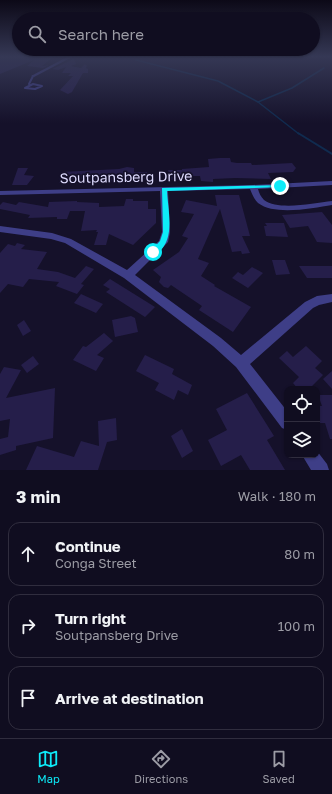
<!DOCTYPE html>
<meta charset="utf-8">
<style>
:root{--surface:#100d20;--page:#191629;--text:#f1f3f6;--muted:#9c9ca5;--line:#302d3e;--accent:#0debf8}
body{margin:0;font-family:"Golos Text",sans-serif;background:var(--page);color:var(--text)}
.controls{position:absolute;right:12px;bottom:12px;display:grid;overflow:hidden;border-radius:8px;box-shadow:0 1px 3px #0004}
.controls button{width:36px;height:36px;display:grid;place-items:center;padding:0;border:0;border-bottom:1px solid var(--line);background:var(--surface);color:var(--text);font:20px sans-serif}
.stop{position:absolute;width:12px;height:12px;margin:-9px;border:3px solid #0debf8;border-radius:50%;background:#fff}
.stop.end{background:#0debf8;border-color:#fff;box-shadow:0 1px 4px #0008}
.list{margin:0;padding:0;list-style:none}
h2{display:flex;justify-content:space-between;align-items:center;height:52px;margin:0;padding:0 16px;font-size:17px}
h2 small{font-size:13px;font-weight:400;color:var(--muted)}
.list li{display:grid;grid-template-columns:26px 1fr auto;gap:12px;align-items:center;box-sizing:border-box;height:64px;margin:0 8px 8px;padding:0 8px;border:1px solid var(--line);border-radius:12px}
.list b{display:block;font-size:15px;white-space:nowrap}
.list p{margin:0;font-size:13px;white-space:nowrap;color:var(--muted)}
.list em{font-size:13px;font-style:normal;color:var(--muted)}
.icon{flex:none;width:22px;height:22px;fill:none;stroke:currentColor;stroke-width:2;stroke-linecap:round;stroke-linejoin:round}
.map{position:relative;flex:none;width:332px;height:470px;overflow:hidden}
.search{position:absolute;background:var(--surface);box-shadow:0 1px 3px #0004;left:12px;right:12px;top:12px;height:44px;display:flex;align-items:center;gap:10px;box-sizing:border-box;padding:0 14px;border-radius:22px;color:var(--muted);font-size:15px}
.sheet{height:268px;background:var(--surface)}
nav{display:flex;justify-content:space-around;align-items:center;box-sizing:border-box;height:56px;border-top:1px solid var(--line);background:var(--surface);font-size:11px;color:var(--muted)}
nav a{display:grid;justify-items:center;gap:2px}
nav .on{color:var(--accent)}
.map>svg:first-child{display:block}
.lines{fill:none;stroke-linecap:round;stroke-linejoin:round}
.stream-far1{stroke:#102b4f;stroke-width:1.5}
.stream{stroke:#102b4f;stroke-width:2}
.building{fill:#251e4a}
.lane{stroke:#3e3e87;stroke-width:2}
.street{fill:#3e3e87;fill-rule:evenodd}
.route{fill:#0debf8}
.labels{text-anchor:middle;stroke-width:3.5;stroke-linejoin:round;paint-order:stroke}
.street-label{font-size:14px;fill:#dedbfe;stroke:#15112a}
</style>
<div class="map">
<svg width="332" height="470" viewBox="0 0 332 470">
<rect width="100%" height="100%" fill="#15112a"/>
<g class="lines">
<g class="stream-far1">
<path d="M136 60 218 81 258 102 299 134"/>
<path d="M258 102 292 88 324 68"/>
</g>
<path class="stream" d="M298 133 332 154"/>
</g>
<g class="building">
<path d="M0 57H53L42 66 49 65 43 68 27 66 34 60 0 74Z"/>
<path d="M74 59 76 64 71 66 81 68 85 64 87 66 86 68 88 69V73H83L72 92 68 94 60 90 73 76H68L71 73H62L66 67 58 70 52 69Z"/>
<path d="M220 158H230L231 162 237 163H251L252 165 292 163 296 168 293 172 268 173 271 179 235 178 213 179V182L201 181 200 176H184L185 179 171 180 168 170H182V169L209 167 208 159Z"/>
<path d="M127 167 134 168V172H147V179L89 183V179H69V182L59 183 61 172 119 169Z"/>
<path d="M18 168H28L24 175 34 176 27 185H12Z"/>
<path d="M215 195H239L250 236H242L250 253 242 254 241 251 232 252 220 209 198 259 209 263 201 276 215 285 214 286 251 307 233 332 199 310 202 306 171 285 168 288 164 287 159 282 161 277 153 270 179 252 188 238 182 236 194 214 181 212 186 200 217 206Z"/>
<path d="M126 199H133V201H148V209H156V223L133 245 109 234 106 245H94L98 232H96L97 230 81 231 85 211H70L67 219H57V217L28 218 30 215 0 209V205L3 202 16 205 19 202 48 207 49 202 77 201V202L99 203V207L124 206Z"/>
<path d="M322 212 332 225V243L317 242 308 226 290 228 282 215Z"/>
<path d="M265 223H284L288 237 266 236 264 226H267Z"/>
<path d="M17 243 25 245 21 249 47 252 37 269 58 272 75 278 86 266 94 269 81 284 84 285 77 294 56 286 59 282 29 279 23 287 8 284 0 293V253L8 244 15 246Z"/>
<path d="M272 260H285L290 274 276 275Z"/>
<path d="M299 266H332V278H307Z"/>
<path d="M252 267 263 273 248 288 232 278 238 272 243 275Z"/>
<path d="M110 279 155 307 145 317 106 292 110 289 103 285Z"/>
<path d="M81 294 103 304 96 313 74 303Z"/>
<path d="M131 316 135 318 138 332 115 337 112 320Z"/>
<path d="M24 320 31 331 23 336 17 325Z"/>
<path d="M104 333 113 341 97 355 104 358 96 371 73 360 83 346 86 347Z"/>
<path d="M306 346 322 361 315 368 323 375 309 389H298L293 383 299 377 279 358 287 351 293 357Z"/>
<path d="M145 355 174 369 172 374 192 385 188 395 178 390 174 400 155 390 159 383 136 371Z"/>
<path d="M33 356 39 364 27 373 21 365Z"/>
<path d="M4 367 21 370 6 398 55 388 53 438 16 446V450L0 455V439L8 437 10 419 0 421V374Z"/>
<path d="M332 371V389L323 379Z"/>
<path d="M247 393 274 436 267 440 285 470H250L241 455 221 466 208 440 227 430 216 409Z"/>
<path d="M318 395H332V439H330L325 423H317V406H322Z"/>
<path d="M116 418 117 440 107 442 98 470H26L37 446 74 457 81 441 99 446 98 421Z"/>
<path d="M182 429 193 451 182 458 171 436Z"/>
</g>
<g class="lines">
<g class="lane">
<path d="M33 84 42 86 35 89 25 88Z"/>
<path d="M30 85 29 84 33 76"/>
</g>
<g class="street">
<path d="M67 57H72L34 77 31 76Z"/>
<path d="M332 181V185L258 189C259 193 261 197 264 200 279 211 314 203 332 201V205C313 208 275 216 258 203 254 199 252 194 250 189L168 191 170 232 168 242 135 275 221 338 241 355 305 302 317 296 332 294V302L319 305 313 308 250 364 287 411V430L282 428 236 367 213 346 124 278 65 243 51 239 0 232V226L52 233 71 239 127 270 159 241 162 232 160 191 0 195V191L253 185Z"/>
<path d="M317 451 327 464 329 470H311L302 455H317Z"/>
</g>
</g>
<linearGradient id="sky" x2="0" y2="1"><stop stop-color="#0c0917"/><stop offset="0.46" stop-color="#353855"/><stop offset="1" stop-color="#353855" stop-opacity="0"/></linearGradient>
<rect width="332" height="123" fill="url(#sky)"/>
<path class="route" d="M280 185H282V187L167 191C168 211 177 245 153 255L150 252 160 241 163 232 162 188Z"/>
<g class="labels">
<g class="street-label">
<text transform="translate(126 177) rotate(-1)" y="5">Soutpansberg Drive</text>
</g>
</g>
</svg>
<div class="controls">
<button><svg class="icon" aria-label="locate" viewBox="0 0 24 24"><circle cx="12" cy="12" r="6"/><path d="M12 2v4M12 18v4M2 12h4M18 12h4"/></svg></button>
<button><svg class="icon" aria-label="layers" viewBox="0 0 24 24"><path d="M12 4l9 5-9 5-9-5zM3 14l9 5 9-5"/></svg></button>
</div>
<div class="stop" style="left:153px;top:252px"></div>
<div class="stop end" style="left:280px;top:186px"></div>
<div class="search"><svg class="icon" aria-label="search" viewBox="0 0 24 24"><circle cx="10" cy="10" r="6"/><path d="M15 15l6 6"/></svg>Search here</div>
</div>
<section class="sheet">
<h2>3 min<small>Walk · 180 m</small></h2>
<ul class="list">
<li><svg class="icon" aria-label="ahead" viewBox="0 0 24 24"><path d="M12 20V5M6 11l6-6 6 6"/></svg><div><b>Continue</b><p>Conga Street</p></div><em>80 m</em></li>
<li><svg class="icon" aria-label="right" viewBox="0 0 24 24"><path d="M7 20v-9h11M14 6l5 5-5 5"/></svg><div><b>Turn right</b><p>Soutpansberg Drive</p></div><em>100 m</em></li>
<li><svg class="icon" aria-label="arrive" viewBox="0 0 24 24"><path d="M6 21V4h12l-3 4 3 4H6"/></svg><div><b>Arrive at destination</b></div></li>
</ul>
</section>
<nav>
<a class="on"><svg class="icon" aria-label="map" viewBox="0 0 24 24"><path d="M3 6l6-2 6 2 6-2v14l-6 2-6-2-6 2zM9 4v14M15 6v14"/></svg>Map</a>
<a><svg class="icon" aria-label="directions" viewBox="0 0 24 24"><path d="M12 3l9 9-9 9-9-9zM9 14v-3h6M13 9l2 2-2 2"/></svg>Directions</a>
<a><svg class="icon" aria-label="saved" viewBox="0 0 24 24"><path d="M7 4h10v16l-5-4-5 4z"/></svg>Saved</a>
</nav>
